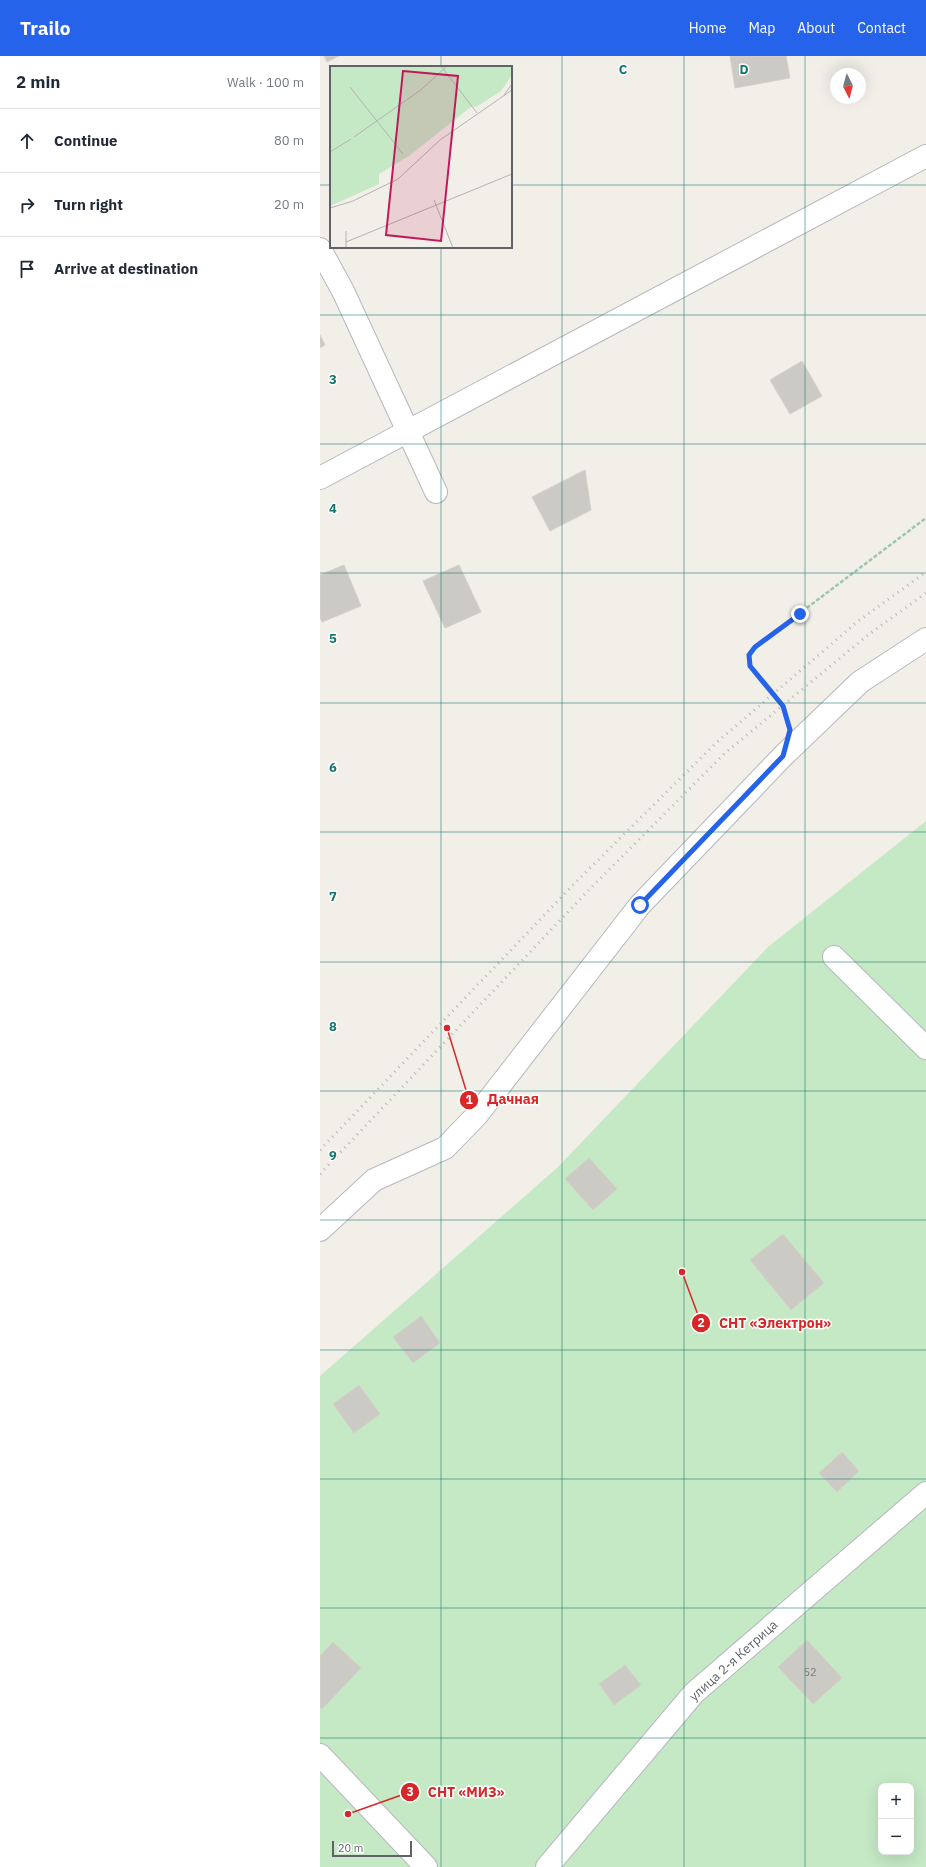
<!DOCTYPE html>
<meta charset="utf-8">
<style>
:root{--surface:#fff;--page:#f2f2f3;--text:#1f2937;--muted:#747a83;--line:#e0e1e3;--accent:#2563eb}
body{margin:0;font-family:"IBM Plex Sans",sans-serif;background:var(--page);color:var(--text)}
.controls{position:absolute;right:12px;bottom:12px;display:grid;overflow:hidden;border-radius:8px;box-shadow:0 4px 16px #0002}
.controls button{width:36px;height:36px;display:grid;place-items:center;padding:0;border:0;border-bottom:1px solid var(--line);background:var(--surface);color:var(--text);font:20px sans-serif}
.compass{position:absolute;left:510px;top:12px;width:36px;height:36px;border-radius:50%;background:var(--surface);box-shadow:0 4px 16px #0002;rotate:174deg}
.scale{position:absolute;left:12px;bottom:10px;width:80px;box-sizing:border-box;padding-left:4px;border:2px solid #5f6368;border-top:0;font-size:11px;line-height:14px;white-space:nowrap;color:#5f6368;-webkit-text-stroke:3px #fff;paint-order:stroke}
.stop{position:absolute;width:12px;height:12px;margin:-9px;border:3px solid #2563eb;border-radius:50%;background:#fff}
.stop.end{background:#2563eb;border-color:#fff;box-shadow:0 1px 4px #0008}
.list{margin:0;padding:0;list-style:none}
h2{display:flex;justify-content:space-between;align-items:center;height:52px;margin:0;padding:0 16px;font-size:17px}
h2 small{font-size:13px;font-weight:400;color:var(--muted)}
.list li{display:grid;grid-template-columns:26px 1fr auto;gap:12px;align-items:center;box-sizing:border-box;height:64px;padding:0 16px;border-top:1px solid var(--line)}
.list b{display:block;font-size:15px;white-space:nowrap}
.list em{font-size:13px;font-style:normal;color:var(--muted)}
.icon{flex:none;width:22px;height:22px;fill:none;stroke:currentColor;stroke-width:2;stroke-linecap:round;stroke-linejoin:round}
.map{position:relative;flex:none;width:606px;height:1811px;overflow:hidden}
header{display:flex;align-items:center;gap:24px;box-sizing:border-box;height:56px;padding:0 20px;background:var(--accent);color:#fff}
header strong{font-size:19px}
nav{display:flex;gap:22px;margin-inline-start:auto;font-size:14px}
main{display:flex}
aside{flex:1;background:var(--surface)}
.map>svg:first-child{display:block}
.green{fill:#c5e8c5;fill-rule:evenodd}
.building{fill:#cccac5;stroke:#d6d1c6}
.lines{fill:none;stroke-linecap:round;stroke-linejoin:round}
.minor-casing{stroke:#b5b8bc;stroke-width:24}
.path{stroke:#9cc7a9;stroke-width:2.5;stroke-dasharray:4 2;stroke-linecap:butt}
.minor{stroke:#fff;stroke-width:22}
.rail{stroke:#b6b7b8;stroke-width:3;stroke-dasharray:1 5;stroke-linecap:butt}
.route{stroke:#2563eb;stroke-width:5}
.grid{fill:none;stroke:#0f766e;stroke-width:1;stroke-opacity:0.55}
.labels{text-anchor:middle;stroke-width:3;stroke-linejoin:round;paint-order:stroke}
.number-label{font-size:11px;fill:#7a7d7f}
.street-label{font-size:13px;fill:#5f6368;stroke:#fff}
.inset-road{fill:none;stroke:#b3b3b1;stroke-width:1}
.view{fill:#c2185b;fill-opacity:0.15;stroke:#c2185b;stroke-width:2}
.inset-edge{fill:none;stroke:#5f6368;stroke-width:2}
.grid-label{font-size:13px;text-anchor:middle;font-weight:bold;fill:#0f766e;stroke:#fff;stroke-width:3;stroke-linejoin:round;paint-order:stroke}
.leader{fill:none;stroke:#d62828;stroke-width:1.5}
.callout-dot{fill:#d62828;stroke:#fff;stroke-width:1.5}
.mark-label{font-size:12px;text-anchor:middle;font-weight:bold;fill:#fff}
.callout-label{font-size:14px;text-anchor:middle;font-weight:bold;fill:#d62828;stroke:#fff;stroke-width:3;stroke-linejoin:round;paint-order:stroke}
</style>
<header>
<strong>Trailo</strong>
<nav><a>Home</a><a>Map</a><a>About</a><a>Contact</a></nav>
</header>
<main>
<aside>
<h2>2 min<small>Walk · 100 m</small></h2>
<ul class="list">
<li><svg class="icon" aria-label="ahead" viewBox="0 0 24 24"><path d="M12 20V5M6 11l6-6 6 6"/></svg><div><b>Continue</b></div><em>80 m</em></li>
<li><svg class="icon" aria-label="right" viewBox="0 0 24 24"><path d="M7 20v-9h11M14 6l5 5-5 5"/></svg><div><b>Turn right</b></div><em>20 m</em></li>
<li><svg class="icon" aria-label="arrive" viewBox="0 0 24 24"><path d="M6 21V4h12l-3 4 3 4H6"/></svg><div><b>Arrive at destination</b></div></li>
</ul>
</aside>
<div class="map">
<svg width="606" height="1811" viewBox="0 0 606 1811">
<rect width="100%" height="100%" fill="#f1efe8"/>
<path class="green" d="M606 765V1811H0V1320L237 1112 448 891ZM561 1730H591V1796H561Z"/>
<g class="building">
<path d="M4 0H19L7 6Z"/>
<path d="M410 0H466L470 22 415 32Z"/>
<path d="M0 279 5 289 0 292Z"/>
<path d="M482 305 502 340 470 358 450 324Z"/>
<path d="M265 414 271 454 230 475 212 441Z"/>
<path d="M24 509 41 550 2 566 0 561V519Z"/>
<path d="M139 509 161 556 125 572 103 525Z"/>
<path d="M269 1102 297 1133 273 1154 245 1123Z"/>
<path d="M463 1178 504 1227 471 1254 430 1204Z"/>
<path d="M101 1260 120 1287 93 1307 73 1281Z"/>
<path d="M39 1329 60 1358 34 1377 13 1348Z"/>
<path d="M522 1396 539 1415 517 1436 499 1417Z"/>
<path d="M487 1584 522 1622 493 1648 458 1611Z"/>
<path d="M13 1586 41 1612 2 1653 0 1651V1600Z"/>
<path d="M305 1609 321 1629 294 1649 279 1628Z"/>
</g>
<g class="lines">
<defs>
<g id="minor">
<path d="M0 193 23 235 116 436"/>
<path d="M0 422 606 100"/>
<path d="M514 901 606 992"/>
<path d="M0 1174 54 1124 125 1092 157 1059 320 849 463 700 540 626 606 583"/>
<path d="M0 1699 106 1811"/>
<path d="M227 1811 374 1637 606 1437"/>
</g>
</defs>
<use href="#minor" class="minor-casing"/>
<path class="path" d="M466 662 463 650 430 610 429 599 435 591 606 462"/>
<use href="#minor" class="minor"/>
<g class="rail">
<path d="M0 1094 252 830 396 687 537 566 606 516"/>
<path d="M0 1118 264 839 404 698 548 579 606 537"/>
</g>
</g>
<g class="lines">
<path class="route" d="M320 849 463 700 470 674 463 650 430 610 429 599 435 591 480 558"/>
</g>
<path class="grid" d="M121 0V11M242 0V1811M364 0V1811M485 0V1811M0 129H11M191 129H606M121 191V1811M0 259H606M0 388H606M0 517H606M0 647H606M0 776H606M0 906H606M0 1035H606M0 1164H606M0 1294H606M0 1423H606M0 1552H606M0 1682H606"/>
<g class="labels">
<g class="number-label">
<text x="490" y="1620">52</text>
</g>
<g class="street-label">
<text transform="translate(413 1604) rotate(-42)" y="5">улица 2-я Кетрица</text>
</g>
</g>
<g transform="translate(10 10)">
<rect width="182" height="182" fill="#f1efe8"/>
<path d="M0 0H182V9L171 25 146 41 142 40 79 90 49 108V118L0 140Z" fill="#c5e8c5"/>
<path class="inset-road" d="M111 0 147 47M20 21 73 88M174 29 182 18M24 71 92 23 117 0M0 86 21 73M104 134 123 182M0 142 23 135 68 113 110 74 182 24M16 176 182 108M16 182V165"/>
<path class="view" d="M73 5 128 10 111 175 56 169Z"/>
<rect width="182" height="182" class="inset-edge"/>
</g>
<g class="grid-label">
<text x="303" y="18">C</text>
<text x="424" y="18">D</text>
<text x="13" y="328">3</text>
<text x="13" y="457">4</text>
<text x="13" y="587">5</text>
<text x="13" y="716">6</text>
<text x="13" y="845">7</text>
<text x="13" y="975">8</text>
<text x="13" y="1104">9</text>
</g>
<path class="leader" d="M127 972L149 1044M362 1216L381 1267M28 1758L90 1736"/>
<g class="callout-dot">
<circle cx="127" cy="972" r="4"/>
<circle cx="362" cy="1216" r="4"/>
<circle cx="28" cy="1758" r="4"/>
<circle cx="149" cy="1044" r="10"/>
<circle cx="381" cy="1267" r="10"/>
<circle cx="90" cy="1736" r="10"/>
</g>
<g class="mark-label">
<text x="149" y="1048">1</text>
<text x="381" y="1271">2</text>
<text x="90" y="1740">3</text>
</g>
<g class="callout-label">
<text x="193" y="1048">Дачная</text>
<text x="455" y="1272">СНТ «Электрон»</text>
<text x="146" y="1741">СНТ «МИЗ»</text>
</g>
</svg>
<div class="controls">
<button>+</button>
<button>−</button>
</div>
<svg class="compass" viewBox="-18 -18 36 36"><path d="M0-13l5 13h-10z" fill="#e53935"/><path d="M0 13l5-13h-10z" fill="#747a83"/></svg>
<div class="scale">20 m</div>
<div class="stop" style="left:320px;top:849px"></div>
<div class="stop end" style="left:480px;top:558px"></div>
</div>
</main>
